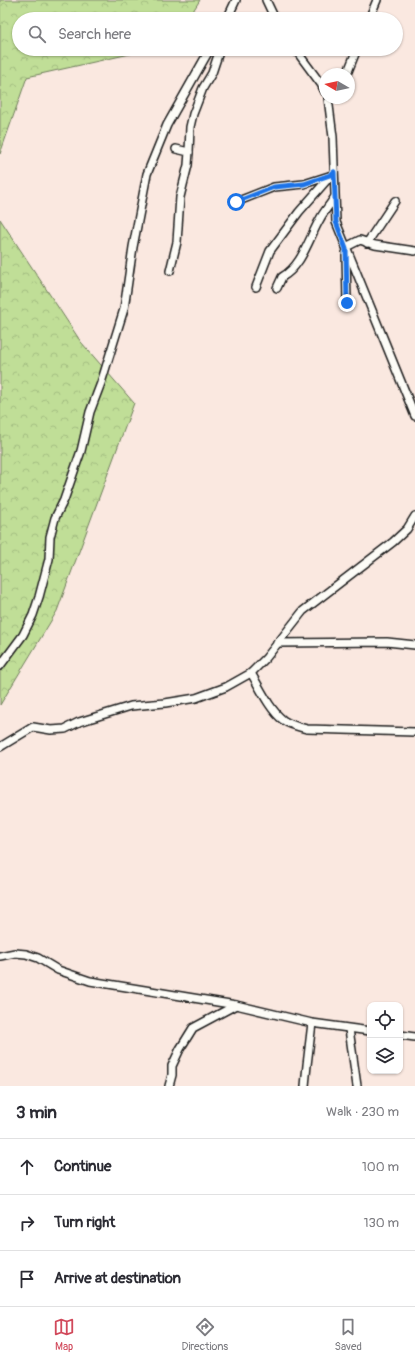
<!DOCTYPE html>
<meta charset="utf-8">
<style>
:root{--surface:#fff;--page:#f7f7f7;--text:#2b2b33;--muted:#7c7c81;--line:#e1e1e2;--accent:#d1495b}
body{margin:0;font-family:Pangolin,sans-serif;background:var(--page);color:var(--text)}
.controls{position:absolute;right:12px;bottom:12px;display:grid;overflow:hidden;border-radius:8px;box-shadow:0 1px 3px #0004}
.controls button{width:36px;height:36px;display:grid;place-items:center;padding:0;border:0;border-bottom:1px solid var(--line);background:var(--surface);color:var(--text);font:20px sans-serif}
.compass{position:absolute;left:319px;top:68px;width:36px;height:36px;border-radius:50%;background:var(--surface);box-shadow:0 1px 3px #0004;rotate:279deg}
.stop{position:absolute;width:12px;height:12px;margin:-9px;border:3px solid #1a73e8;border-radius:50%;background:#fff}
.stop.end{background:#1a73e8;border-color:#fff;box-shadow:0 1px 4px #0008}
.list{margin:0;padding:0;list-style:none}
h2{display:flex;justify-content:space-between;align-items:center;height:52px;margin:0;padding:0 16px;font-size:17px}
h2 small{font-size:13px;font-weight:400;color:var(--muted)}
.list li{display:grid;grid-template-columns:26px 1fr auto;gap:12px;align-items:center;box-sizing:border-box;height:56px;padding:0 16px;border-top:1px solid var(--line)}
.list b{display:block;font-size:15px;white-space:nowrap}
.list em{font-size:13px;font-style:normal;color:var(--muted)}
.icon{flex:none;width:22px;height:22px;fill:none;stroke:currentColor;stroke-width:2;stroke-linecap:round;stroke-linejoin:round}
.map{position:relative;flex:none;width:415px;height:1086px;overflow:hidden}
.search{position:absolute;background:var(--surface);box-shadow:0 1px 3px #0004;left:12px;right:12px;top:12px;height:44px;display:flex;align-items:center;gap:10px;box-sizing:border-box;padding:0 14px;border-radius:22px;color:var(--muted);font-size:15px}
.sheet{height:220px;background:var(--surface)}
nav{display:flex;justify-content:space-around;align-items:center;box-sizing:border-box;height:56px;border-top:1px solid var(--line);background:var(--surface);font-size:11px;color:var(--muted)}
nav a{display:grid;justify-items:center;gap:2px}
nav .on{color:var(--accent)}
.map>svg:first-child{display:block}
.forest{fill:url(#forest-crowns);stroke:#6e7d5a}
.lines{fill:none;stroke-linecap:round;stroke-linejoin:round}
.minor-casing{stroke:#1c1c1c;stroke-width:10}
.minor{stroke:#fdfcf7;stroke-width:7}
.route{stroke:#1a73e8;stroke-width:5}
</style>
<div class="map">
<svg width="415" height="1086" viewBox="0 0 415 1086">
<defs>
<pattern id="forest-crowns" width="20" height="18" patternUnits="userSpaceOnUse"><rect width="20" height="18" fill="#c0de97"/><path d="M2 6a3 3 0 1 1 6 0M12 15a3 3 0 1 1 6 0" fill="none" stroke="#a4be82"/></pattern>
</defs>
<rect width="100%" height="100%" fill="#fae8e0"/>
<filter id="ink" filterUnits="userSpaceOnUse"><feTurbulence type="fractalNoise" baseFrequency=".025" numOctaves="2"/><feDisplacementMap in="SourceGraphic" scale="8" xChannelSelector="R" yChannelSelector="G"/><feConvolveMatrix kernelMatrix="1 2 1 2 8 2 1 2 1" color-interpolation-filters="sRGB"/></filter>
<g filter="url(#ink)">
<g class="forest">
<path d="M0 0H200L188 19H19V49H152L27 77 0 154Z"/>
<path d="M0 219 81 342 134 403 57 611 0 705Z"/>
</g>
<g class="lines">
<defs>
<g id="minor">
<path d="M266 0 275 19"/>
<path d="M227 19 236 0"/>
<path d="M369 19 377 0"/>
<path d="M295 49 321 84 325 92"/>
<path d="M347 74 357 49"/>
<path d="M328 98 333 137 336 222 415 416"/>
<path d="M189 152 190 127 193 114 203 88 212 73 220 49"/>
<path d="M236 202 274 187 304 184 329 176"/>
<path d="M367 243 395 201"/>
<path d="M346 247 360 240 375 245 415 251"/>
<path d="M346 253 347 303"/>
<path d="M170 271 177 242 180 197 188 165 189 152 176 149"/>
<path d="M256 287 270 251 299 212 334 172"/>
<path d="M277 288 282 277C302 266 309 238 320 219 324 211 330 205 334 198"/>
<path d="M277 643 387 642 415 645"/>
<path d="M0 666 23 635 33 615 39 597 49 559 50 537 55 518 64 500 81 451 90 412 101 383 124 309 133 247 147 174 167 125 210 49"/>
<path d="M251 673C260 688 270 710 283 720 290 725 299 727 307 729L415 732"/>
<path d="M0 747 33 727 51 730 65 729 79 722 131 706 165 703 196 698 226 687 251 673 266 658 303 611 393 542 407 529 415 516"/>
<path d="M0 956 15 953 26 954 38 958 58 970 90 981 236 1005 312 1023 370 1031"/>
<path d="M349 1029 357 1086"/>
<path d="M400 1035 415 1037"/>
<path d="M169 1086 172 1075V1066L180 1049 193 1028 236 1005"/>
<path d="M305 1086 307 1065 312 1023"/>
</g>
</defs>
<use href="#minor" class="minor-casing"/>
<use href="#minor" class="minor"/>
</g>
</g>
<g class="lines" filter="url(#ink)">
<path class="route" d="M236 202 274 187 304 184 330 175 334 172 336 222 346 249 347 303"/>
</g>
</svg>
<div class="controls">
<button><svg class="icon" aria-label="locate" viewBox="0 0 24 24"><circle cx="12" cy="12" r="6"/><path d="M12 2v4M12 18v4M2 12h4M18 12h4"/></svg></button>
<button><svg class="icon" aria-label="layers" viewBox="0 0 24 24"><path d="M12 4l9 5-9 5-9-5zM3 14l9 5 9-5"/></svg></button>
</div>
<svg class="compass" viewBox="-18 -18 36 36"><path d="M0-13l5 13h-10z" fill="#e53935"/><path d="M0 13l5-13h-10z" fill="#7c7c81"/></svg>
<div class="stop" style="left:236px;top:202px"></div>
<div class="stop end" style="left:347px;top:303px"></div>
<div class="search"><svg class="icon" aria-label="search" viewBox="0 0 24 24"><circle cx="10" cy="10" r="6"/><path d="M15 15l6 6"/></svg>Search here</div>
</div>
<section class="sheet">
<h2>3 min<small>Walk · 230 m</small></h2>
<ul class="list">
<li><svg class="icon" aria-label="ahead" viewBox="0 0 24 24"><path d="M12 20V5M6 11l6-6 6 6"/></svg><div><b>Continue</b></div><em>100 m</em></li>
<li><svg class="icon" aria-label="right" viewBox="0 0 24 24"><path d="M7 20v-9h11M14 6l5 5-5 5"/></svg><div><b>Turn right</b></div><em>130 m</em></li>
<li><svg class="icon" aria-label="arrive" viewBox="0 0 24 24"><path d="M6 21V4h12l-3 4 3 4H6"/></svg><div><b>Arrive at destination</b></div></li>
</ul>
</section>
<nav>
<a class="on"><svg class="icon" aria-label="map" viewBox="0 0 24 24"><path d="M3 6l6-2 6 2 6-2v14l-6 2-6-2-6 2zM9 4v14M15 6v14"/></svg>Map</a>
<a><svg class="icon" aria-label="directions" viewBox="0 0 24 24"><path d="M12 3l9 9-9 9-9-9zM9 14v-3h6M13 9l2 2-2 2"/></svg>Directions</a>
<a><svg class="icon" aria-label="saved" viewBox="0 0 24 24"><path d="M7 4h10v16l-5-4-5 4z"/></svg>Saved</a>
</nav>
